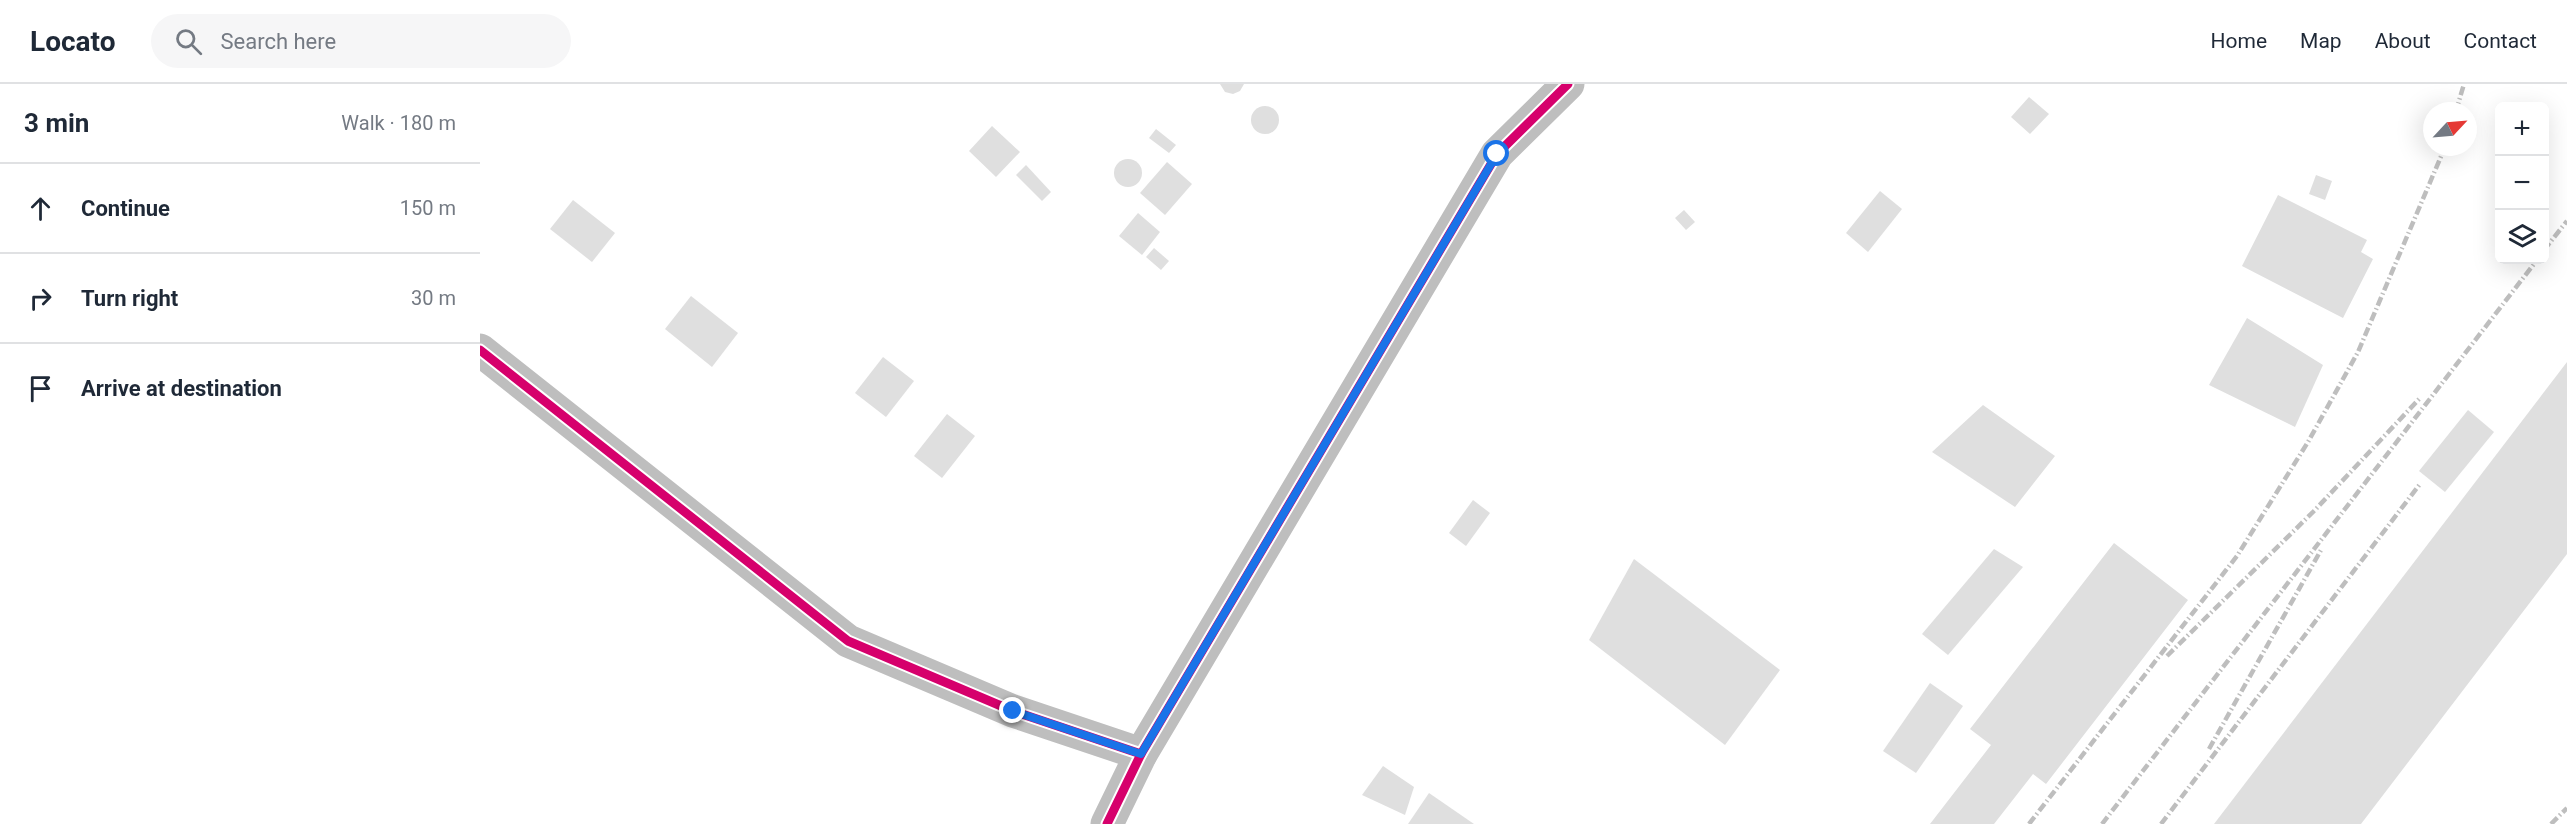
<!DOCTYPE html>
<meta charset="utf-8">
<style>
:root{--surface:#fff;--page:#f6f6f7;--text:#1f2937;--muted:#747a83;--line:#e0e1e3}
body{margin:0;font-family:Roboto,sans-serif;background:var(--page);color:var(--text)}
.controls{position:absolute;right:18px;top:18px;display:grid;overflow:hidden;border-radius:9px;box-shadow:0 6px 24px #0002}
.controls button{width:54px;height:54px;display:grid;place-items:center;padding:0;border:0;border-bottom:2px solid var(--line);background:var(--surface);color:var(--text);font:30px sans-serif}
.compass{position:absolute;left:1943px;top:18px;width:54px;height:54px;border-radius:50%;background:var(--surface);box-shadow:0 6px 24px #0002;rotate:64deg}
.stop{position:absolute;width:18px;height:18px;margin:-14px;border:4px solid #1a73e8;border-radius:50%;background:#fff}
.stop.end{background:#1a73e8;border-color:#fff;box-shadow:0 2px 6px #0008}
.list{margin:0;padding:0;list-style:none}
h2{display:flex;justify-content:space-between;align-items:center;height:78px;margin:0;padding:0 24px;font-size:26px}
h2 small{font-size:20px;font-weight:400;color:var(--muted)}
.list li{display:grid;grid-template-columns:39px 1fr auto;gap:18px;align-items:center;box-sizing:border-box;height:90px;padding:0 24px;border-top:2px solid var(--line)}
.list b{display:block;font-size:22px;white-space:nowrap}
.list em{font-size:20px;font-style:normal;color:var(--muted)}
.icon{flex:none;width:33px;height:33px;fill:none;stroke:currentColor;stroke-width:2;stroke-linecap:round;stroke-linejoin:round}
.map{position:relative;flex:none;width:2087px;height:740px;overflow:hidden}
header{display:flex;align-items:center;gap:36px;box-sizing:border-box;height:84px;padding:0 30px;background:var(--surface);border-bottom:2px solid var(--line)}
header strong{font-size:28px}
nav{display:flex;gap:33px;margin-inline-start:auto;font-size:21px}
.search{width:420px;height:54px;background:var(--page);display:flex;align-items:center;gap:15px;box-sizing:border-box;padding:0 21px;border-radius:33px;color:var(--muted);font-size:22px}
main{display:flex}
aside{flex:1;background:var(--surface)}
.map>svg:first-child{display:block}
.building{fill:#dfdfdf}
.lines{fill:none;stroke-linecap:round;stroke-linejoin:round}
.street{stroke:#bebebe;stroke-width:33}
.rail{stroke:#bebebe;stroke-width:4.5;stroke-dasharray:9 3 1.5 3;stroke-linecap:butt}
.cycleway-casing{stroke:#fff;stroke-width:13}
.cycleway{stroke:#d6006c;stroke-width:9}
.route{stroke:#1a73e8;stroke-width:8}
</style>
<header>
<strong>Locato</strong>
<div class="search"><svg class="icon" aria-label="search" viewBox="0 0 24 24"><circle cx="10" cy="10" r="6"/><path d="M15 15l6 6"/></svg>Search here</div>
<nav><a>Home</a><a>Map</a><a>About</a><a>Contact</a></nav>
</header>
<main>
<aside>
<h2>3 min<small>Walk · 180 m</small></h2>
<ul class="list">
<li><svg class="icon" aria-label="ahead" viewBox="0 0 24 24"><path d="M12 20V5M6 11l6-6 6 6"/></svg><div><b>Continue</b></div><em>150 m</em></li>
<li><svg class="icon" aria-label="right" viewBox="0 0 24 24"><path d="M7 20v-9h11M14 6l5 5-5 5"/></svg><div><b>Turn right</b></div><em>30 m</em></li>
<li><svg class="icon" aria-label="arrive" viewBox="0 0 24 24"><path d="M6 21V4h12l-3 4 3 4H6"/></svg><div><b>Arrive at destination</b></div></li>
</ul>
</aside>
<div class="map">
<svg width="2087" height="740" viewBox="0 0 2087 740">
<rect width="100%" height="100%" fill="#fff"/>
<g class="building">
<path d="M740 0H764L760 7 753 10 745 8Z"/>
<path d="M1549 13 1569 30 1550 50 1531 33Z"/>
<circle cx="785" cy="36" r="14"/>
<path d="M512 42 540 68 516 93 489 67Z"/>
<path d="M676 45 696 61 689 69 669 54Z"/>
<circle cx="648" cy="89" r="14"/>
<path d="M687 78 712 100 685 131 660 109Z"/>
<path d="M546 81 571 108 562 117 536 91Z"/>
<path d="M1836 91 1852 97 1845 116 1829 110Z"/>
<path d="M1400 107 1422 125 1388 168 1366 149Z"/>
<path d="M1798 111 1887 156 1881 168 1893 175 1863 234 1762 182Z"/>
<path d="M93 116 135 149 112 178 70 145Z"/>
<path d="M1204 126 1215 138 1206 146 1195 134Z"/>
<path d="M658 129 680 148 662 171 639 152Z"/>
<path d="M674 164 689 177 681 186 666 173Z"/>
<path d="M211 212 258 249 232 283 185 245Z"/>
<path d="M1767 234 1843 281 1815 343 1729 301Z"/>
<path d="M403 273 434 297 406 333 375 309Z"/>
<path d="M2087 278V470L1881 740H1734Z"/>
<path d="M1503 321 1575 372 1535 423 1452 368Z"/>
<path d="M1988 326 2014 348 1965 408 1939 387Z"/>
<path d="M467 330 495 352 462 394 434 372Z"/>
<path d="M993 416 1010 429 986 462 969 449Z"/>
<path d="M1634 459 1708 516 1566 700 1553 690 1514 740H1450L1511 661 1490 645Z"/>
<path d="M1514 465 1543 483 1468 571 1442 550Z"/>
<path d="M1154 475 1300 586 1245 661 1109 556Z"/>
<path d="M1450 599 1483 622 1436 689 1403 667Z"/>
<path d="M903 682 934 703 925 731 882 711Z"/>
<path d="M949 709 994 740H928Z"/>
</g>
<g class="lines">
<g class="street">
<path d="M0 266 368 557 533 627 661 670"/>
<path d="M627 740 661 670 1017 70 1088 0"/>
</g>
<g class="rail">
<path d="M1976 27 1984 0"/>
<path d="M2064 166 2087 137"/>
<path d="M1687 572 1834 427 1941 313"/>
<path d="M1729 665 1841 466"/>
<path d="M1549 740 1757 472 1828 358 1878 268 1965 63"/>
<path d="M1622 740 2057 176"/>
<path d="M1681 740 1940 400"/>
<path d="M2071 740 2087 724"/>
</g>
<defs>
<g id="cycleway">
<path d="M0 266 368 557 533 627 661 670"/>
<path d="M627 740 661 670 1017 70 1088 0"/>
</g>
</defs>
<use href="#cycleway" class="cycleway-casing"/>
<use href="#cycleway" class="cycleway"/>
</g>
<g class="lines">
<path class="route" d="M533 627 661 670 1017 70"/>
</g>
</svg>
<div class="controls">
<button>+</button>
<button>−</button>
<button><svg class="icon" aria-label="layers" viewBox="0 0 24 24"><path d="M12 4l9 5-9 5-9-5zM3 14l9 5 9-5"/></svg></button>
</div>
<svg class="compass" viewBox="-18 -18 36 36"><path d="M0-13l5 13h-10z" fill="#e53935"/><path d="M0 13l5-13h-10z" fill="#747a83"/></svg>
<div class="stop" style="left:1017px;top:70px"></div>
<div class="stop end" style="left:533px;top:627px"></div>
</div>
</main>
